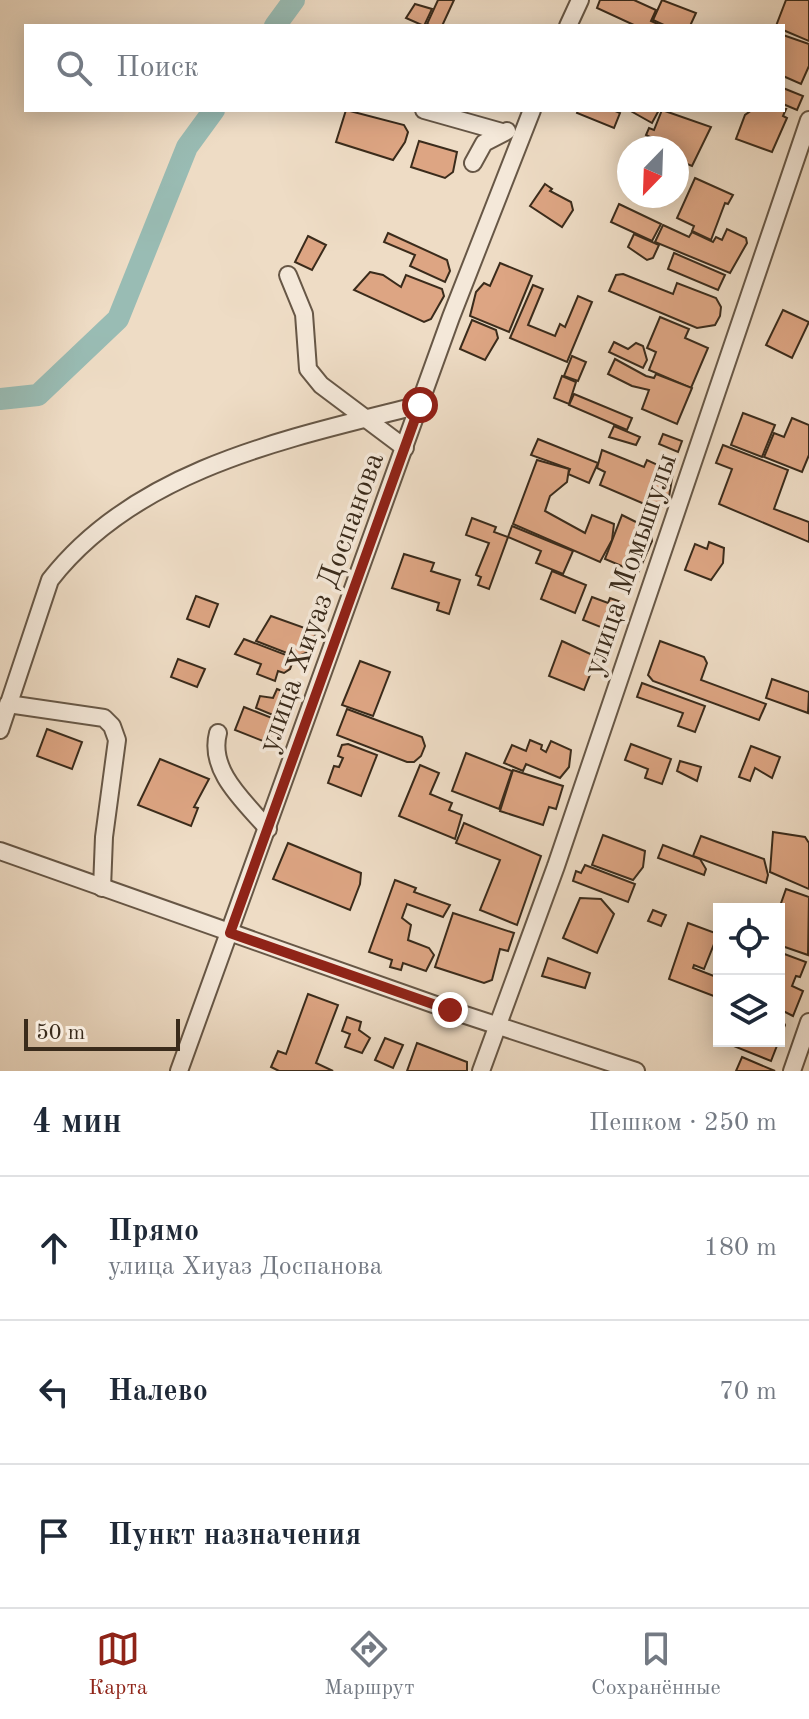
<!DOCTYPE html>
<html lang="ru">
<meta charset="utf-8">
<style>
:root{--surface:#fff;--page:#f6f6f7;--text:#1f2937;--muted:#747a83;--line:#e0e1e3;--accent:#8f2418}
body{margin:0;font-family:"Old Standard TT",serif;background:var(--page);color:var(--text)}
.controls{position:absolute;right:24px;bottom:24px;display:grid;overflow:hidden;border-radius:0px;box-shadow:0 4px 20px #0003}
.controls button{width:72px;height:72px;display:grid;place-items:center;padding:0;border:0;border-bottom:2px solid var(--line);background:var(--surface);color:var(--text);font:40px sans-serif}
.compass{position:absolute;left:617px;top:136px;width:72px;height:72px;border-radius:50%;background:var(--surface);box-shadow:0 4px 20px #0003;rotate:203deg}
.scale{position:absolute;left:24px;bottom:20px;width:156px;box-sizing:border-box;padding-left:8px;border:4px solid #3a2b1b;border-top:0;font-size:22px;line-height:28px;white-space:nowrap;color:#3a2b1b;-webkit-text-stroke:6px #f4e8d9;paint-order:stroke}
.stop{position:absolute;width:24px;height:24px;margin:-18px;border:6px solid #8f2418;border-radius:50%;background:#fff}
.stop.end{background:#8f2418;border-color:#fff;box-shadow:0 2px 8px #0008}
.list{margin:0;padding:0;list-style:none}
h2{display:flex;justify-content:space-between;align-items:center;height:104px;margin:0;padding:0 32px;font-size:34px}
h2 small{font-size:26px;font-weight:400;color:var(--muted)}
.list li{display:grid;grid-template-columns:52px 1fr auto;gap:24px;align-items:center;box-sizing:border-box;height:144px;padding:0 32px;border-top:2px solid var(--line)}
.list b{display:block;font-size:30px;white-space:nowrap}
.list p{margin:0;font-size:26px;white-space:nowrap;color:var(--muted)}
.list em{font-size:26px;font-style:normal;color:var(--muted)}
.icon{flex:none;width:44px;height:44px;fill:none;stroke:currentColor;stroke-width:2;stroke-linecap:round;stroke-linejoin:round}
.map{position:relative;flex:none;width:809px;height:1071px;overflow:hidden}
.search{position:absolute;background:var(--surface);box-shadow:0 4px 20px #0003;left:24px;right:24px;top:24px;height:88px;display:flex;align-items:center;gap:20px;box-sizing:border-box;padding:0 28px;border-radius:0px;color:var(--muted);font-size:30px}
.sheet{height:536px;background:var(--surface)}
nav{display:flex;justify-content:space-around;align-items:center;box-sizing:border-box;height:112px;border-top:2px solid var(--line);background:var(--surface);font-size:22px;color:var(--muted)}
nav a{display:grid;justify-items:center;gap:4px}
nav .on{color:var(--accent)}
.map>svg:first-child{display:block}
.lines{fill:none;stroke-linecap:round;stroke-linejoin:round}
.canal{stroke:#99bcb4;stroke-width:22}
.building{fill:#dda583;stroke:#3a2b1b;stroke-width:2}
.minor-casing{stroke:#675746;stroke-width:20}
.minor{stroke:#f4e8d9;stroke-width:16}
.route{stroke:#8f2418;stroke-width:10}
.labels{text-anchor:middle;stroke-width:7;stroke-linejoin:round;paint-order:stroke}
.street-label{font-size:30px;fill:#3a2b1b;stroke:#f4e8d9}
</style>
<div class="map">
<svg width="809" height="1071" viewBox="0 0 809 1071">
<rect width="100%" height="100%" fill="#eedcc5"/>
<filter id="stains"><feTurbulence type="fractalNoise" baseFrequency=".0025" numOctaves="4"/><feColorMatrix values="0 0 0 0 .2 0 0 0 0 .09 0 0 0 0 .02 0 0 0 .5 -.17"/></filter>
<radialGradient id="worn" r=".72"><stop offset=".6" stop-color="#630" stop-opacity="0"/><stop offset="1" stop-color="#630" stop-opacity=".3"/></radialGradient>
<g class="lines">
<g class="canal">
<path d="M275 26 294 0"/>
<path d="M0 399 38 395 118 319 187 147 214 110"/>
</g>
</g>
<g class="building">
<path d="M438 0H454L442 26H432L427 24Z"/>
<path d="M600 0H634L656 10 651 21 660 25 636 26 597 8Z"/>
<path d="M662 0 696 13 690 26H666L653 20Z"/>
<path d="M786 0H809V41L783 30V26H776Z"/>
<path d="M415 4 432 9 424 26 406 18Z"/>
<path d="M783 35 809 44V66L801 84 783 76Z"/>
<path d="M783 88 803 96 797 110 783 104Z"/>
<path d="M786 109 783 116 787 118 772 152 736 139 745 115 752 110Z"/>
<path d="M346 110 404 125 408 132 405 142 393 160 336 142Z"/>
<path d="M578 110H613L620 113 614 128 577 113Z"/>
<path d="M629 110H659L652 123Z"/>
<path d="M662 110 711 127 692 166 677 160V148H646L650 137 646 135 649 128 654 130Z"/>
<path d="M419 141 457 152 453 172 445 178 411 167Z"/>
<path d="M695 178 733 195 728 204 725 203 711 240 692 231 694 226 677 218Z"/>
<path d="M545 184 552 189 550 191 571 202 573 210 562 227 530 206Z"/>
<path d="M619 204 661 224 652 241 611 222Z"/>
<path d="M663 225 689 237 692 232 713 242 716 237 722 240 727 229 746 238 747 243 730 273 655 242Z"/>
<path d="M388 233 447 260 450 271 445 282 410 266 415 255 384 242Z"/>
<path d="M634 234 659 245 653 258 647 260 628 247Z"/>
<path d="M308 236 326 245 312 270 295 262Z"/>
<path d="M674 253 725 275 718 290 668 269Z"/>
<path d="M500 263 532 276 509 332 470 316 476 292 484 283 490 286Z"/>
<path d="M370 272 383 275 401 287 406 275 442 289 444 296 431 319 424 322 354 290Z"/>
<path d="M623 274 673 294 677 283 716 298 721 307 720 316 715 325 697 328 609 291 616 275Z"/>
<path d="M533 285 543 289 528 325 555 336 560 324 565 327 578 296 592 302 567 362 510 338Z"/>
<path d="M783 310 809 322 792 358 766 345Z"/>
<path d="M660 317 689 329 685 338 708 348 691 388 649 370 656 352 647 348Z"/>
<path d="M472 320 496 330 498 338 485 360 460 349Z"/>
<path d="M614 342 628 349 636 343 643 346 647 360 643 368 609 352Z"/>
<path d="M572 356 586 362 578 381 564 376Z"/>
<path d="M615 359 646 376 654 378 656 374 692 388 677 424 642 409 649 390 632 386 608 374Z"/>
<path d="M562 376 576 382 569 404 554 398Z"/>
<path d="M574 394 632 418 627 430 569 405Z"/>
<path d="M743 413 775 425 762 457 731 445Z"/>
<path d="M792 418 809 425V455L802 472 764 457 774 433 784 437Z"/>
<path d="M614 426 640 437 636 445 609 437Z"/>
<path d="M663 434 682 441 678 452 659 444Z"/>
<path d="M538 439 598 463 589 483 568 474 570 469 531 455Z"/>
<path d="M723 445 788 470 774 509 809 522V542L719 504 732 469 716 463Z"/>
<path d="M602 450 644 467 647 460 673 472 669 497 662 507 656 509 600 485 605 472 597 468Z"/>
<path d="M537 460 569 469 567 482 550 496 545 511 585 533 592 515 614 524 612 540 600 562 513 524Z"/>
<path d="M622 515 650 529 652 541 638 573 605 559Z"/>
<path d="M472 518 496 527 494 532 508 537 489 589 478 585 481 577 476 575 489 543 466 535Z"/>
<path d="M512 526 573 551 563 574 536 563 541 551 508 537Z"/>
<path d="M709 542 724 548 723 563 711 580 685 570 695 544 707 549Z"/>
<path d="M404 554 434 563 431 571 460 580 449 614 437 610 439 603 392 588Z"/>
<path d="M552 571 586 585 575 613 541 599Z"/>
<path d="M196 596 218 604 209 627 187 619Z"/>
<path d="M592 597 608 603 610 598 624 603 613 632 583 620Z"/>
<path d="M271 616 316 632 310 651 297 657 256 641Z"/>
<path d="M244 639 294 658 290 669 284 673 278 671 275 681 257 674 261 664 235 654Z"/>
<path d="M562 641 597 657 584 690 549 676Z"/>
<path d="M660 641 704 657 707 663 701 680 766 704 759 720 653 681 648 675Z"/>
<path d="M178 659 205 669 197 687 171 677Z"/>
<path d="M360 661 390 672 373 716 342 705Z"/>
<path d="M772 679 809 692 808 713 766 698Z"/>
<path d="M642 683 705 706 695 732 678 726 683 713 637 697Z"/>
<path d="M277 689 292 695V713L285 720 256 708 260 696 273 698Z"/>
<path d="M244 707 277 720 268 743 235 730Z"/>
<path d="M347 709 422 737 425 746 421 756 414 762H407L337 735Z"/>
<path d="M47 729 82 742 72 769 37 756Z"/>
<path d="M530 740 542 745 541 749 546 752 551 741 571 750 569 767 560 778 526 764 523 771 504 763 512 745 526 751Z"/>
<path d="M348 744 377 755 361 796 328 783 334 766 339 767 343 758 338 756 342 745Z"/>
<path d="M631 744 671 759 662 784 645 778 648 769 625 760Z"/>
<path d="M751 746 780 757 772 778 755 768 750 781 739 777Z"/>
<path d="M466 753 512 771 499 809 452 791Z"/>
<path d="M160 759 209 779 194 807 198 808 191 826 138 805Z"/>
<path d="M680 761 701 767 697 781 677 771Z"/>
<path d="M420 765 439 773 430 794 452 803 449 810 462 815 455 839 399 816Z"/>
<path d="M513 770 563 786 556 809 549 807 543 825 500 811Z"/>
<path d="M464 823 541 856 517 925 480 910 500 860 456 843Z"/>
<path d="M773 832 805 837 809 843V889L770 872Z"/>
<path d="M603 835 645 851 643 867 633 880 592 865Z"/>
<path d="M701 836 764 859 768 875 766 883 693 856Z"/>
<path d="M288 843 361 873 360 884 350 910 273 879Z"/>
<path d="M663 845 700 859 706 869 704 875 658 858Z"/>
<path d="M585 865 635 884 628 902 573 881 576 871 581 873Z"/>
<path d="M395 880 416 888 414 892 450 905 443 917 407 904 402 918 411 925 408 940 429 948 434 955 426 971 403 963 401 970 390 967 392 960 369 952Z"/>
<path d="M786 889 809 897 808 955 779 945V909Z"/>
<path d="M580 898 601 899 614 914 597 953 563 938Z"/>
<path d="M653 910 666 915 661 926 648 921Z"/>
<path d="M453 913 514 933 508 951 500 949 492 980 484 983 435 967Z"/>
<path d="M688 923 718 934 704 969 694 965 693 968 719 978V998L669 979Z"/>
<path d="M779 952 806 962 800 977 796 976 792 986 803 991 793 1016 779 1009Z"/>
<path d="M548 958 590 973 585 988 542 976Z"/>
<path d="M308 994 338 1005 316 1063 333 1071H279L271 1067 278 1051 286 1054Z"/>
<path d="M779 1013 785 1025 771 1061 731 1045 732 1041H779Z"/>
<path d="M347 1017 361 1022 359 1030 370 1038 362 1053 345 1047 350 1034 342 1031Z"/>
<path d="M385 1038 403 1045 393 1068 375 1060Z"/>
<path d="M417 1043 467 1062V1071H407Z"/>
<path d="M742 1057 775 1071H736Z"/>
</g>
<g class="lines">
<defs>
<g id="minor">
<path d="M568 26 580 0"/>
<path d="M424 110 502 132"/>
<path d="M473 163 484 143 507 131"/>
<path d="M288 275 304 314 308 369 321 385 405 448"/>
<path d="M8 704 104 718 112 726 117 740 104 837 102 888"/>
<path d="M0 730 50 580C137 468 290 438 420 405"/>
<path d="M218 733C208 771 245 802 268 829"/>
<path d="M0 851 450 1010 636 1071"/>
<path d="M179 1071 451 317 532 110"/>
<path d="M481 1071 556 866 809 120"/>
<path d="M792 1071 809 1022"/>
</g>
</defs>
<use href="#minor" class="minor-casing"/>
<use href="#minor" class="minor"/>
</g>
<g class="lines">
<path class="route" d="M420 405 230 933 450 1010"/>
</g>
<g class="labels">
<g class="street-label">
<text transform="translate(629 564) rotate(-71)" y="10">улица Момышулы</text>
<text transform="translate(320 602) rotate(-70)" y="10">улица Хиуаз Доспанова</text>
</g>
</g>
<rect width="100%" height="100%" filter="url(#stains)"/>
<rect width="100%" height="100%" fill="url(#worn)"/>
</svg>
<div class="controls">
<button><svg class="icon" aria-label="locate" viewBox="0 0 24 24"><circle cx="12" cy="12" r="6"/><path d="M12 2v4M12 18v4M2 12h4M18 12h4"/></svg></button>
<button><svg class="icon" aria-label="layers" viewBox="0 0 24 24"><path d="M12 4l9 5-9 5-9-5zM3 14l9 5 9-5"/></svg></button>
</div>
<svg class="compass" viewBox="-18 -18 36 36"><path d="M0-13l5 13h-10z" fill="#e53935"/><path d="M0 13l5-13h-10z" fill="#747a83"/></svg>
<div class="scale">50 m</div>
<div class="stop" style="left:420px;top:405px"></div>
<div class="stop end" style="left:450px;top:1010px"></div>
<div class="search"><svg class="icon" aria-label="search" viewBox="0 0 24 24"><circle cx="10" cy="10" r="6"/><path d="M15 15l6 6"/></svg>Поиск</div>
</div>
<section class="sheet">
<h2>4 мин<small>Пешком · 250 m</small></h2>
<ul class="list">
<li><svg class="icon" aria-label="ahead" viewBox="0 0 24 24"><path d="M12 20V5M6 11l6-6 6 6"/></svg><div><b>Прямо</b><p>улица Хиуаз Доспанова</p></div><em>180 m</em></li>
<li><svg class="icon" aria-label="left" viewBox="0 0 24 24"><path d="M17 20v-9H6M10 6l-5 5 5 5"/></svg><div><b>Налево</b></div><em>70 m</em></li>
<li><svg class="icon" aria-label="arrive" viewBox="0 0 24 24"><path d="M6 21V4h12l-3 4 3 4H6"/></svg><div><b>Пункт назначения</b></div></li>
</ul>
</section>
<nav>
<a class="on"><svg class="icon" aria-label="map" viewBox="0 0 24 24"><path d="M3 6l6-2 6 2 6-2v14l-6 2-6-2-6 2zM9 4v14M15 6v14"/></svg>Карта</a>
<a><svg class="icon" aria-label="directions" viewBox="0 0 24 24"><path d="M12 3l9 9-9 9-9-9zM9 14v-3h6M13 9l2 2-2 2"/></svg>Маршрут</a>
<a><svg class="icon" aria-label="saved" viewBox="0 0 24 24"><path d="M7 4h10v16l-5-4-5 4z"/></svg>Сохранённые</a>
</nav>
